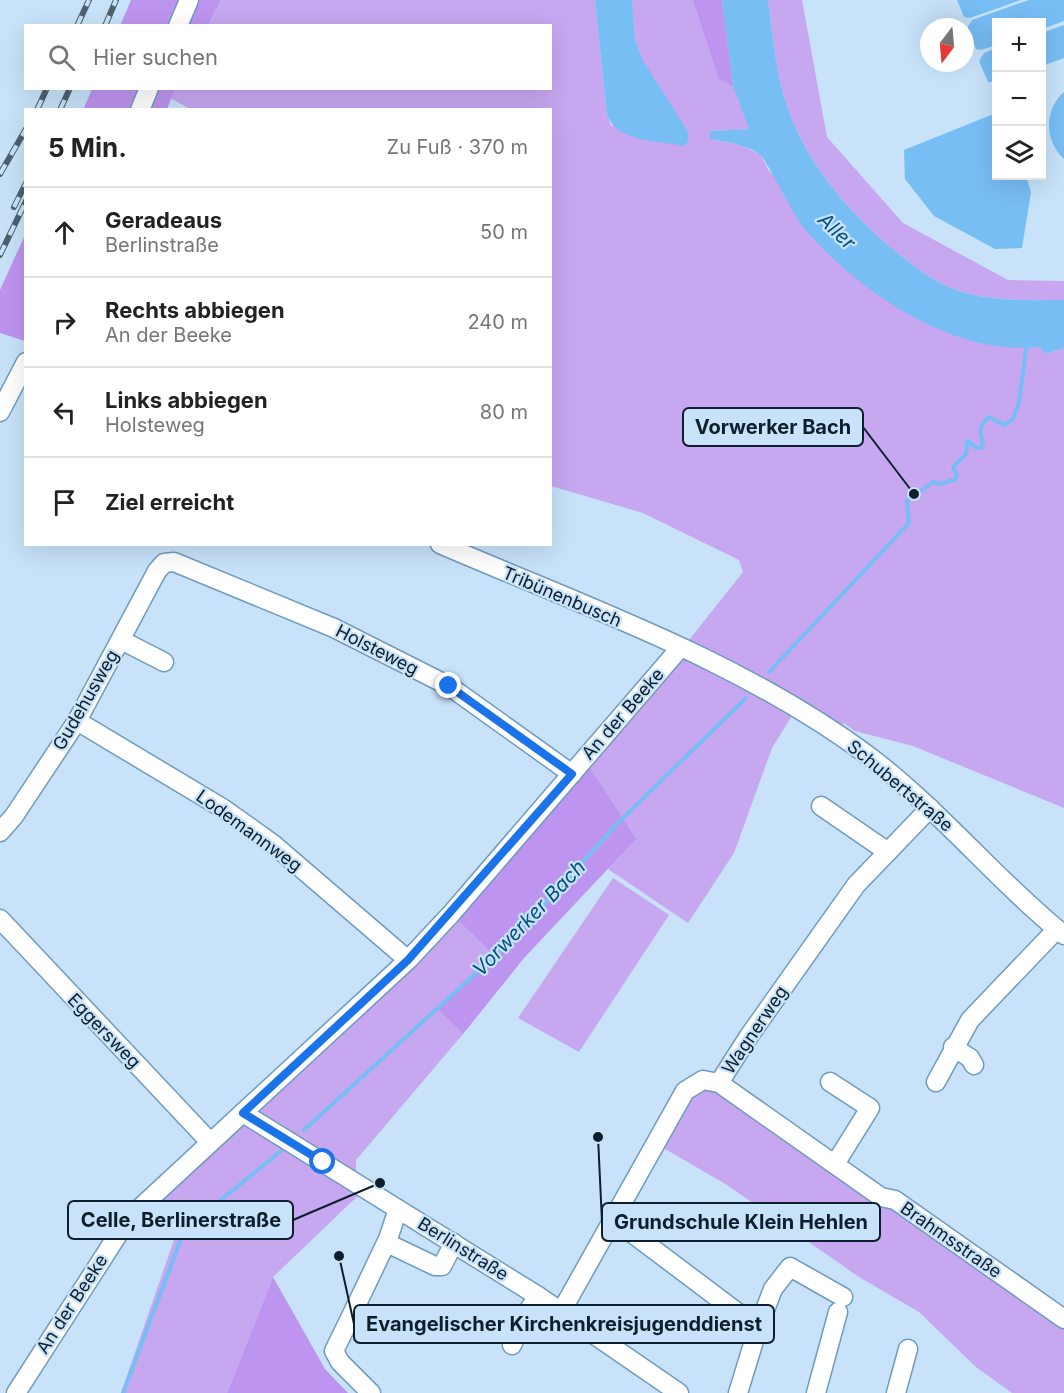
<!DOCTYPE html>
<html lang="de">
<meta charset="utf-8">
<style>
:root{--surface:#fff;--page:#f6f6f6;--text:#222;--muted:#767676;--line:#e0e0e0}
body{margin:0;font-family:Inter,sans-serif;background:var(--page);color:var(--text)}
.controls{position:absolute;right:18px;top:18px;display:grid;overflow:hidden;border-radius:0px;box-shadow:0 6px 24px #0002}
.controls button{width:54px;height:54px;display:grid;place-items:center;padding:0;border:0;border-bottom:2px solid var(--line);background:var(--surface);color:var(--text);font:30px sans-serif}
.compass{position:absolute;left:920px;top:18px;width:54px;height:54px;border-radius:50%;background:var(--surface);box-shadow:0 6px 24px #0002;rotate:196deg}
.stop{position:absolute;width:18px;height:18px;margin:-14px;border:4px solid #1a73e8;border-radius:50%;background:#fff}
.stop.end{background:#1a73e8;border-color:#fff;box-shadow:0 2px 6px #0008}
.list{margin:0;padding:0;list-style:none}
h2{display:flex;justify-content:space-between;align-items:center;height:78px;margin:0;padding:0 24px;font-size:26px}
h2 small{font-size:20px;font-weight:400;color:var(--muted)}
.list li{display:grid;grid-template-columns:39px 1fr auto;gap:18px;align-items:center;box-sizing:border-box;height:90px;padding:0 24px;border-top:2px solid var(--line)}
.list b{display:block;font-size:22px;white-space:nowrap}
.list p{margin:0;font-size:20px;white-space:nowrap;color:var(--muted)}
.list em{font-size:20px;font-style:normal;color:var(--muted)}
.icon{flex:none;width:33px;height:33px;fill:none;stroke:currentColor;stroke-width:2;stroke-linecap:round;stroke-linejoin:round}
.map{position:relative;flex:none;width:1064px;height:1393px;overflow:hidden}
.search{position:absolute;background:var(--surface);box-shadow:0 6px 24px #0002;left:24px;top:24px;width:528px;height:66px;display:flex;align-items:center;gap:15px;box-sizing:border-box;padding:0 21px;border-radius:0px;color:var(--muted);font-size:22px}
.panel{position:absolute;background:var(--surface);box-shadow:0 6px 24px #0002;left:24px;top:108px;width:528px;height:438px;border-radius:0px}
.map>svg:first-child{display:block}
.green{fill:#c6a7f0}
.forest{fill:#bd94ef}
.water{fill:#77bef5}
.lines{fill:none;stroke-linecap:round;stroke-linejoin:round}
.stream{stroke:#77bef5;stroke-width:4}
.minor-casing{stroke:#6f9bbf;stroke-width:21}
.minor{stroke:#fff;stroke-width:18}
.rail-casing{stroke:#4c6171;stroke-width:6}
.rail{stroke:#c7e2f9;stroke-width:4;stroke-dasharray:11;stroke-linecap:butt}
.route{stroke:#1a73e8;stroke-width:8}
.labels{text-anchor:middle;stroke-width:4.5;stroke-linejoin:round;paint-order:stroke}
.street-label{font-size:18px;fill:#0d1f2c;stroke:#c7e2f9}
.water-label{font-size:20px;font-style:italic;fill:#05507c;stroke:#c7e2f9}
.leader{fill:none;stroke:#0d1f2c;stroke-width:2}
.callout-dot{fill:#0d1f2c;stroke:#c7e2f9;stroke-width:2}
.callout{fill:#c7e2f9;stroke:#0d1f2c;stroke-width:2}
.callout-label{font-size:20px;text-anchor:middle;font-weight:bold;fill:#0d1f2c}
</style>
<div class="map">
<svg width="1064" height="1393" viewBox="0 0 1064 1393">
<rect width="100%" height="100%" fill="#c7e2f9"/>
<g class="green">
<path d="M221 0H595L607 116 612 127 642 59 635 39 632 0H722L733 86 750 129 710 131V139L740 145 760 154 769 171 964 338 1003 347H1040L1045 354 1064 348V808L913 746 855 731 844 723 833 732 796 709 772 748 734 853 688 923 608 869 635 839 589 766 743 572 739 560 643 513 551 486 550 110H192L170 98 175 88H550V26L208 25Z"/>
<path d="M768 0H802L827 137 903 223 1008 280 1064 281V300C1027 300 991 302 956 290 932 282 907 261 888 245 837 201 795 148 780 81 774 55 772 27 768 0Z"/>
<path d="M613 878 669 915 579 1052 518 1018Z"/>
<path d="M451 914 495 956 438 1008 463 1034 356 1160V1171L352 1180 366 1188 273 1277 227 1393H121L175 1237 128 1219Z"/>
<path d="M703 1080 1064 1319V1393H1012L976 1367 919 1312 859 1277 727 1185 655 1143Z"/>
</g>
<g class="forest">
<path d="M131 0H221L208 25 120 26Z"/>
<path d="M693 0H722L733 86 719 79Z"/>
<path d="M92 89H175L167 109 83 110Z"/>
<path d="M25 235V341L0 333V290Z"/>
<path d="M589 766 636 839 524 958 463 1034 438 1009 495 956 451 914Z"/>
<path d="M273 1277 325 1369 348 1393H227Z"/>
</g>
<g class="water">
<path d="M595 0H632L635 39 642 59 688 132V141L684 146C658 141 619 142 607 116Z"/>
<path d="M722 0H768C772 27 774 55 780 81 795 148 837 201 888 245 907 261 932 282 956 290 991 302 1027 300 1064 300V348L1045 354 1040 347C1028 347 1015 348 1003 347 929 339 850 283 803 227 792 213 767 159 758 153 744 144 725 142 710 139V131L749 129 733 86Z"/>
<path d="M957 0H1021L970 18 964 17Z"/>
<path d="M1029 0H1064V21L1042 29V22H996V45L981 50 976 49 967 28 972 20Z"/>
<path d="M1064 25V58L1042 66V33Z"/>
<path d="M996 48V82H988L979 61 984 53Z"/>
<path d="M1064 92V159C1044 141 1044 109 1064 92Z"/>
<path d="M996 113V176H1026L1031 192 1022 248 995 249 934 216 905 179 904 150Z"/>
</g>
<g class="lines">
<g class="stream">
<path d="M769 672 909 523 907 501 933 482 940 484 956 479 957 475 953 467 966 454 967 441 977 448H981L983 443C979 431 979 425 989 417L1004 425 1013 419 1019 402 1027 343"/>
<path d="M304 1130 508 944 620 821 746 698"/>
<path d="M190 1225 281 1151"/>
<path d="M123 1393 182 1236"/>
</g>
<defs>
<g id="minor">
<path d="M178 26 189 0"/>
<path d="M140 110 149 88"/>
<path d="M0 412 26 362"/>
<path d="M440 544C586 607 742 661 870 757 940 810 996 880 1064 935"/>
<path d="M121 640 164 662"/>
<path d="M77 721 224 809 273 844 408 960"/>
<path d="M821 806 888 852"/>
<path d="M0 832 14 816 77 721 157 571 164 563 174 562 334 628 449 686 572 774"/>
<path d="M0 919 210 1142"/>
<path d="M953 1047 970 1058 974 1065"/>
<path d="M830 1082 870 1108 835 1164"/>
<path d="M936 1082 970 1020 1057 929"/>
<path d="M719 1083 881 1197 895 1200 1064 1319"/>
<path d="M243 1113 538 1296 679 1393"/>
<path d="M612 1218 758 1328 738 1393"/>
<path d="M387 1243 435 1266H442L454 1243"/>
<path d="M355 1308 334 1351 340 1362 371 1393"/>
<path d="M561 1312 685 1091 703 1080 719 1083 749 1036 856 885 930 808"/>
<path d="M394 1328 355 1308 388 1239 398 1209"/>
<path d="M758 1328 773 1289 790 1267 843 1297"/>
<path d="M512 1345 526 1314 538 1296"/>
<path d="M16 1393 128 1219 408 960 451 914 680 648"/>
<path d="M816 1393 838 1312"/>
<path d="M896 1393 908 1349"/>
</g>
</defs>
<use href="#minor" class="minor-casing"/>
<use href="#minor" class="minor"/>
<defs>
<g id="rail">
<path d="M77 26 89 0"/>
<path d="M105 26 116 0"/>
<path d="M37 110 47 88"/>
<path d="M60 110 70 88"/>
<path d="M0 174 26 129"/>
<path d="M14 207 26 183"/>
<path d="M0 255 26 201"/>
</g>
</defs>
<use href="#rail" class="rail-casing"/>
<use href="#rail" class="rail"/>
</g>
<g class="lines">
<path class="route" d="M323 1162 243 1113 408 960 572 774 449 686"/>
</g>
<g class="labels">
<g class="street-label">
<text transform="translate(562 597) rotate(23)" y="6">Tribünenbusch</text>
<text transform="translate(377 650) rotate(27)" y="6">Holsteweg</text>
<text transform="translate(86 700) rotate(-60)" y="6">Gudehusweg</text>
<text transform="translate(623 714) rotate(-49)" y="6">An der Beeke</text>
<text transform="translate(900 786) rotate(40)" y="6">Schubertstraße</text>
<text transform="translate(249 831) rotate(36)" y="6">Lodemannweg</text>
<text transform="translate(755 1030) rotate(-56)" y="6">Wagnerweg</text>
<text transform="translate(104 1031) rotate(46)" y="6">Eggersweg</text>
<text transform="translate(951 1240) rotate(35)" y="6">Brahmsstraße</text>
<text transform="translate(463 1249) rotate(32)" y="6">Berlinstraße</text>
<text transform="translate(72 1304) rotate(-57)" y="6">An der Beeke</text>
</g>
<g class="water-label">
<text transform="translate(837 231) rotate(44)" y="7">Aller</text>
<text transform="translate(529 918) rotate(-46)" y="7">Vorwerker Bach</text>
</g>
</g>
<path class="leader" d="M914 494L863 427M380 1183L293 1220M598 1137L602 1222M339 1256L354 1324"/>
<g class="callout-dot">
<circle cx="914" cy="494" r="6"/>
<circle cx="380" cy="1183" r="6"/>
<circle cx="598" cy="1137" r="6"/>
<circle cx="339" cy="1256" r="6"/>
</g>
<g class="callout">
<rect x="683" y="408" width="180" height="38" rx="6"/>
<rect x="68" y="1201" width="225" height="38" rx="6"/>
<rect x="602" y="1203" width="278" height="38" rx="6"/>
<rect x="354" y="1305" width="420" height="38" rx="6"/>
</g>
<g class="callout-label">
<text x="773" y="434">Vorwerker Bach</text>
<text x="181" y="1227">Celle, Berlinerstraße</text>
<text x="741" y="1229">Grundschule Klein Hehlen</text>
<text x="564" y="1331">Evangelischer Kirchenkreisjugenddienst</text>
</g>
</svg>
<div class="controls">
<button>+</button>
<button>−</button>
<button><svg class="icon" aria-label="layers" viewBox="0 0 24 24"><path d="M12 4l9 5-9 5-9-5zM3 14l9 5 9-5"/></svg></button>
</div>
<svg class="compass" viewBox="-18 -18 36 36"><path d="M0-13l5 13h-10z" fill="#e53935"/><path d="M0 13l5-13h-10z" fill="#767676"/></svg>
<div class="stop" style="left:323px;top:1162px"></div>
<div class="stop end" style="left:449px;top:686px"></div>
<div class="search"><svg class="icon" aria-label="search" viewBox="0 0 24 24"><circle cx="10" cy="10" r="6"/><path d="M15 15l6 6"/></svg>Hier suchen</div>
<section class="panel">
<h2>5 Min.<small>Zu Fuß · 370 m</small></h2>
<ul class="list">
<li><svg class="icon" aria-label="ahead" viewBox="0 0 24 24"><path d="M12 20V5M6 11l6-6 6 6"/></svg><div><b>Geradeaus</b><p>Berlinstraße</p></div><em>50 m</em></li>
<li><svg class="icon" aria-label="right" viewBox="0 0 24 24"><path d="M7 20v-9h11M14 6l5 5-5 5"/></svg><div><b>Rechts abbiegen</b><p>An der Beeke</p></div><em>240 m</em></li>
<li><svg class="icon" aria-label="left" viewBox="0 0 24 24"><path d="M17 20v-9H6M10 6l-5 5 5 5"/></svg><div><b>Links abbiegen</b><p>Holsteweg</p></div><em>80 m</em></li>
<li><svg class="icon" aria-label="arrive" viewBox="0 0 24 24"><path d="M6 21V4h12l-3 4 3 4H6"/></svg><div><b>Ziel erreicht</b></div></li>
</ul>
</section>
</div>
